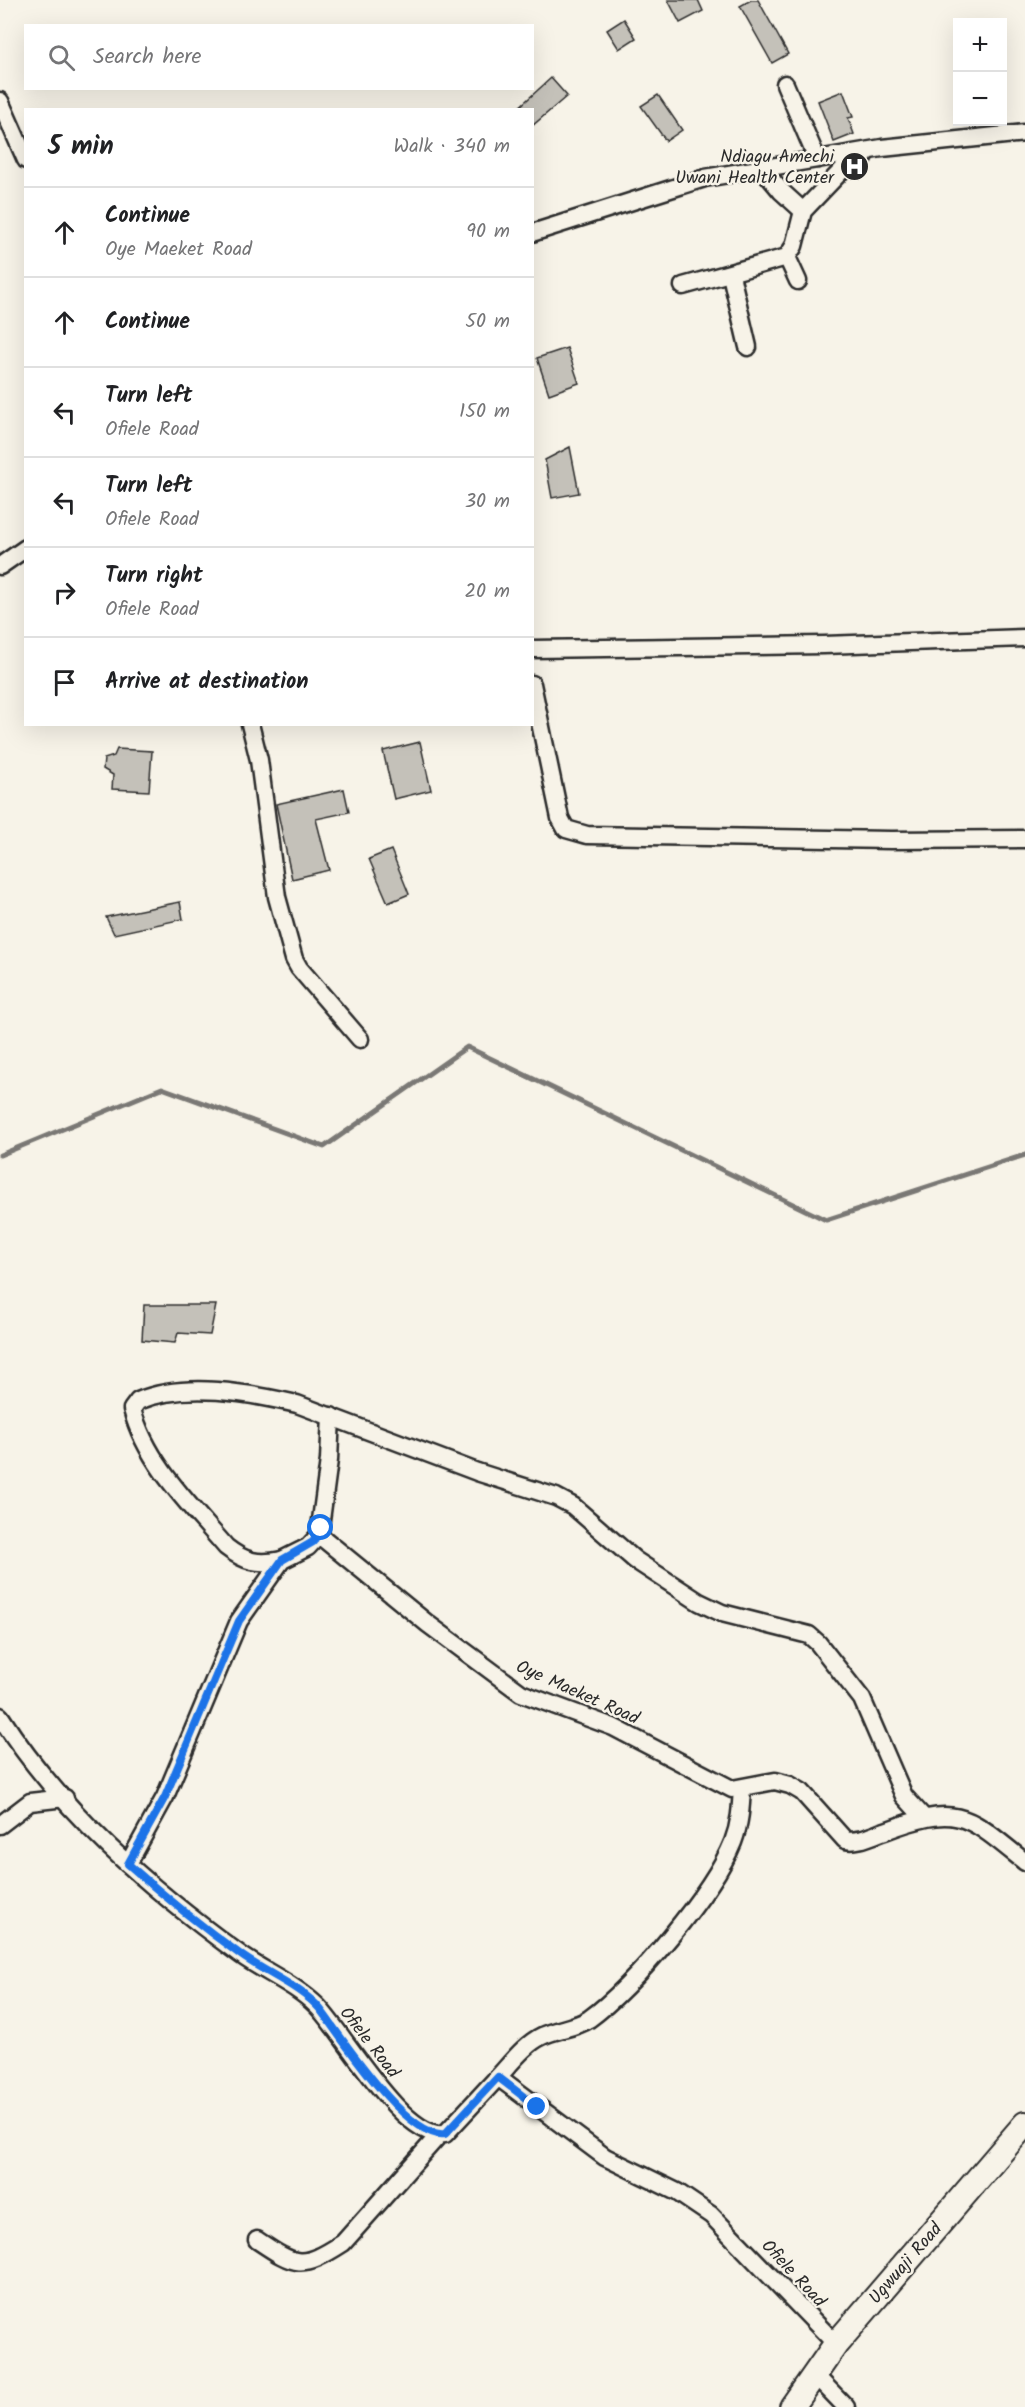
<!DOCTYPE html>
<meta charset="utf-8">
<style>
:root{--surface:#fff;--page:#f2f2f2;--text:#202124;--muted:#757577;--line:#e0e0e0}
body{margin:0;font-family:Kalam,sans-serif;background:var(--page);color:var(--text)}
.controls{position:absolute;right:18px;top:18px;display:grid;overflow:hidden;border-radius:0px;box-shadow:0 6px 24px #0002}
.controls button{width:54px;height:54px;display:grid;place-items:center;padding:0;border:0;border-bottom:2px solid var(--line);background:var(--surface);color:var(--text);font:30px sans-serif}
.stop{position:absolute;width:18px;height:18px;margin:-14px;border:4px solid #1a73e8;border-radius:50%;background:#fff}
.stop.end{background:#1a73e8;border-color:#fff;box-shadow:0 2px 6px #0008}
.list{margin:0;padding:0;list-style:none}
h2{display:flex;justify-content:space-between;align-items:center;height:78px;margin:0;padding:0 24px;font-size:26px}
h2 small{font-size:20px;font-weight:400;color:var(--muted)}
.list li{display:grid;grid-template-columns:39px 1fr auto;gap:18px;align-items:center;box-sizing:border-box;height:90px;padding:0 24px;border-top:2px solid var(--line)}
.list b{display:block;font-size:22px;white-space:nowrap}
.list p{margin:0;font-size:20px;white-space:nowrap;color:var(--muted)}
.list em{font-size:20px;font-style:normal;color:var(--muted)}
.icon{flex:none;width:33px;height:33px;fill:none;stroke:currentColor;stroke-width:2;stroke-linecap:round;stroke-linejoin:round}
.map{position:relative;flex:none;width:1025px;height:2407px;overflow:hidden}
.search{position:absolute;background:var(--surface);box-shadow:0 6px 24px #0002;left:24px;top:24px;width:510px;height:66px;display:flex;align-items:center;gap:15px;box-sizing:border-box;padding:0 21px;border-radius:0px;color:var(--muted);font-size:22px}
.panel{position:absolute;background:var(--surface);box-shadow:0 6px 24px #0002;left:24px;top:108px;width:510px;height:618px;border-radius:0px}
.map>svg:first-child{display:block}
.lines{fill:none;stroke-linecap:round;stroke-linejoin:round}
.stream{stroke:#7a7874;stroke-width:5}
.building{fill:#c4c1b9;stroke:#2b2b2b;stroke-width:1.5}
.minor-casing{stroke:#2b2b2b;stroke-width:21}
.secondary-casing{stroke:#2b2b2b;stroke-width:28}
.minor{stroke:#f7f3e8;stroke-width:16}
.secondary{stroke:#f7f3e8;stroke-width:24}
.route{stroke:#1a73e8;stroke-width:8}
.labels{text-anchor:middle;stroke-width:5;stroke-linejoin:round;paint-order:stroke}
.poi-label{font-size:18px;fill:#2b2b2b;stroke:#f7f3e8;text-anchor:end}
.street-label{font-size:18px;fill:#2b2b2b;stroke:#f7f3e8}
</style>
<div class="map">
<svg width="1025" height="2407" viewBox="0 0 1025 2407">
<rect width="100%" height="100%" fill="#f7f3e8"/>
<filter id="ink" filterUnits="userSpaceOnUse"><feTurbulence type="fractalNoise" baseFrequency=".0167" numOctaves="2"/><feDisplacementMap in="SourceGraphic" scale="12" xChannelSelector="R" yChannelSelector="G"/><feConvolveMatrix kernelMatrix="1 2 1 2 8 2 1 2 1" color-interpolation-filters="sRGB"/></filter>
<g filter="url(#ink)">
<g class="lines">
<path class="stream" d="M0 1155 162 1088 324 1147 467 1047 826 1220 1025 1155"/>
</g>
<g class="building">
<path d="M668 0H698L703 11 680 23Z"/>
<path d="M751 0H758L788 54 772 63 740 6Z"/>
<path d="M624 19 636 38 619 49 607 30Z"/>
<path d="M551 78 567 96 532 126V110H516Z"/>
<path d="M843 91 853 117 848 118 854 134 834 142 818 101Z"/>
<path d="M658 95 682 130 666 141 641 106Z"/>
<path d="M567 348 579 383 549 394 537 358Z"/>
<path d="M570 447 579 493 552 498 545 460Z"/>
<path d="M420 742 431 790 394 799 383 751Z"/>
<path d="M117 749 152 751 149 791 112 789 113 775 103 769 104 759 114 756Z"/>
<path d="M344 789 349 812 316 819 329 870 292 879 276 804Z"/>
<path d="M391 850 409 894 388 903 369 859Z"/>
<path d="M180 902 183 919 114 934 106 917Z"/>
<path d="M144 1305H216L210 1335 178 1333 175 1343 142 1340Z"/>
</g>
<g class="lines">
<defs>
<g id="minor">
<path d="M785 84 817 159"/>
<path d="M0 101 26 160"/>
<path d="M761 167 781 191 803 211"/>
<path d="M532 233 705 178 882 148 1025 133"/>
<path d="M787 257 798 281"/>
<path d="M731 275 748 347"/>
<path d="M683 286 787 257 794 246 803 211 846 166 864 156"/>
<path d="M0 566 26 548"/>
<path d="M532 649 824 645 1025 638"/>
<path d="M532 684 560 818 566 829 587 835 891 840 1025 839"/>
<path d="M250 724 259 760 277 897 294 959 299 968 360 1039"/>
<path d="M319 1535 428 1624 521 1693 613 1727 732 1789 775 1781 790 1785 802 1792 845 1840C859 1843 872 1835 885 1831 959 1803 967 1815 1025 1862"/>
<path d="M282 1560C258 1565 245 1562 226 1547 191 1506 146 1463 132 1409L138 1401C185 1381 249 1393 297 1404L477 1472 556 1497 573 1506 635 1560 699 1602 722 1613 809 1635 818 1643 862 1699 904 1796 924 1818"/>
<path d="M0 1716C61 1812 150 1889 241 1955 265 1972 296 1985 317 2006 344 2033 403 2140 445 2134L498 2077 605 2157 677 2192 711 2215 836 2344"/>
<path d="M0 1825 30 1802 65 1798"/>
<path d="M128 1864 165 1797 239 1621 282 1560 308 1547 319 1535 329 1460 331 1416"/>
<path d="M498 2077C511 2063 525 2044 542 2036 556 2029 576 2028 589 2019 633 1987 713 1892 733 1842 740 1824 741 1807 742 1788"/>
<path d="M257 2240C296 2266 301 2270 343 2243L439 2135"/>
<path d="M815 2375 846 2407"/>
</g>
<path id="secondary" d="M792 2407 836 2344 1025 2124"/>
</defs>
<use href="#minor" class="minor-casing"/>
<use href="#secondary" class="secondary-casing"/>
<use href="#minor" class="minor"/>
<use href="#secondary" class="secondary"/>
</g>
</g>
<g class="lines" filter="url(#ink)">
<path class="route" d="M321 1528 313 1542 282 1560 239 1621 165 1797 128 1864C164 1896 202 1927 241 1955 264 1972 303 1988 320 2009 342 2038 407 2139 445 2134L498 2077 537 2107"/>
</g>
<defs>
<symbol id="hospital-disc" viewBox="-11 -11 22 22"><circle r="9.5" fill="#2b2b2b" stroke="#f7f3e8"/><path d="M-5-5h3v3.5h4V-5h3V5h-3V1.5h-4V5h-3Z" fill="#fff"/></symbol>
</defs>
<g fill-rule="evenodd">
<use href="#hospital-disc" x="838" y="150" width="33" height="33"/>
</g>
<g class="labels">
<g class="poi-label">
<text x="834" y="162">Ndiagu Amechi<tspan x="834" dy="21">Uwani Health Center</tspan></text>
</g>
<g class="street-label">
<text transform="translate(578 1692) rotate(24)" y="6">Oye Maeket Road</text>
<text transform="translate(370 2042) rotate(52)" y="6">Ofiele Road</text>
<text transform="translate(905 2263) rotate(-49)" y="6">Ugwuaji Road</text>
<text transform="translate(794 2273) rotate(47)" y="6">Ofiele Road</text>
</g>
</g>
</svg>
<div class="controls">
<button>+</button>
<button>−</button>
</div>
<div class="stop" style="left:321px;top:1528px"></div>
<div class="stop end" style="left:537px;top:2107px"></div>
<div class="search"><svg class="icon" aria-label="search" viewBox="0 0 24 24"><circle cx="10" cy="10" r="6"/><path d="M15 15l6 6"/></svg>Search here</div>
<section class="panel">
<h2>5 min<small>Walk · 340 m</small></h2>
<ul class="list">
<li><svg class="icon" aria-label="ahead" viewBox="0 0 24 24"><path d="M12 20V5M6 11l6-6 6 6"/></svg><div><b>Continue</b><p>Oye Maeket Road</p></div><em>90 m</em></li>
<li><svg class="icon" aria-label="ahead" viewBox="0 0 24 24"><path d="M12 20V5M6 11l6-6 6 6"/></svg><div><b>Continue</b></div><em>50 m</em></li>
<li><svg class="icon" aria-label="left" viewBox="0 0 24 24"><path d="M17 20v-9H6M10 6l-5 5 5 5"/></svg><div><b>Turn left</b><p>Ofiele Road</p></div><em>150 m</em></li>
<li><svg class="icon" aria-label="left" viewBox="0 0 24 24"><path d="M17 20v-9H6M10 6l-5 5 5 5"/></svg><div><b>Turn left</b><p>Ofiele Road</p></div><em>30 m</em></li>
<li><svg class="icon" aria-label="right" viewBox="0 0 24 24"><path d="M7 20v-9h11M14 6l5 5-5 5"/></svg><div><b>Turn right</b><p>Ofiele Road</p></div><em>20 m</em></li>
<li><svg class="icon" aria-label="arrive" viewBox="0 0 24 24"><path d="M6 21V4h12l-3 4 3 4H6"/></svg><div><b>Arrive at destination</b></div></li>
</ul>
</section>
</div>
